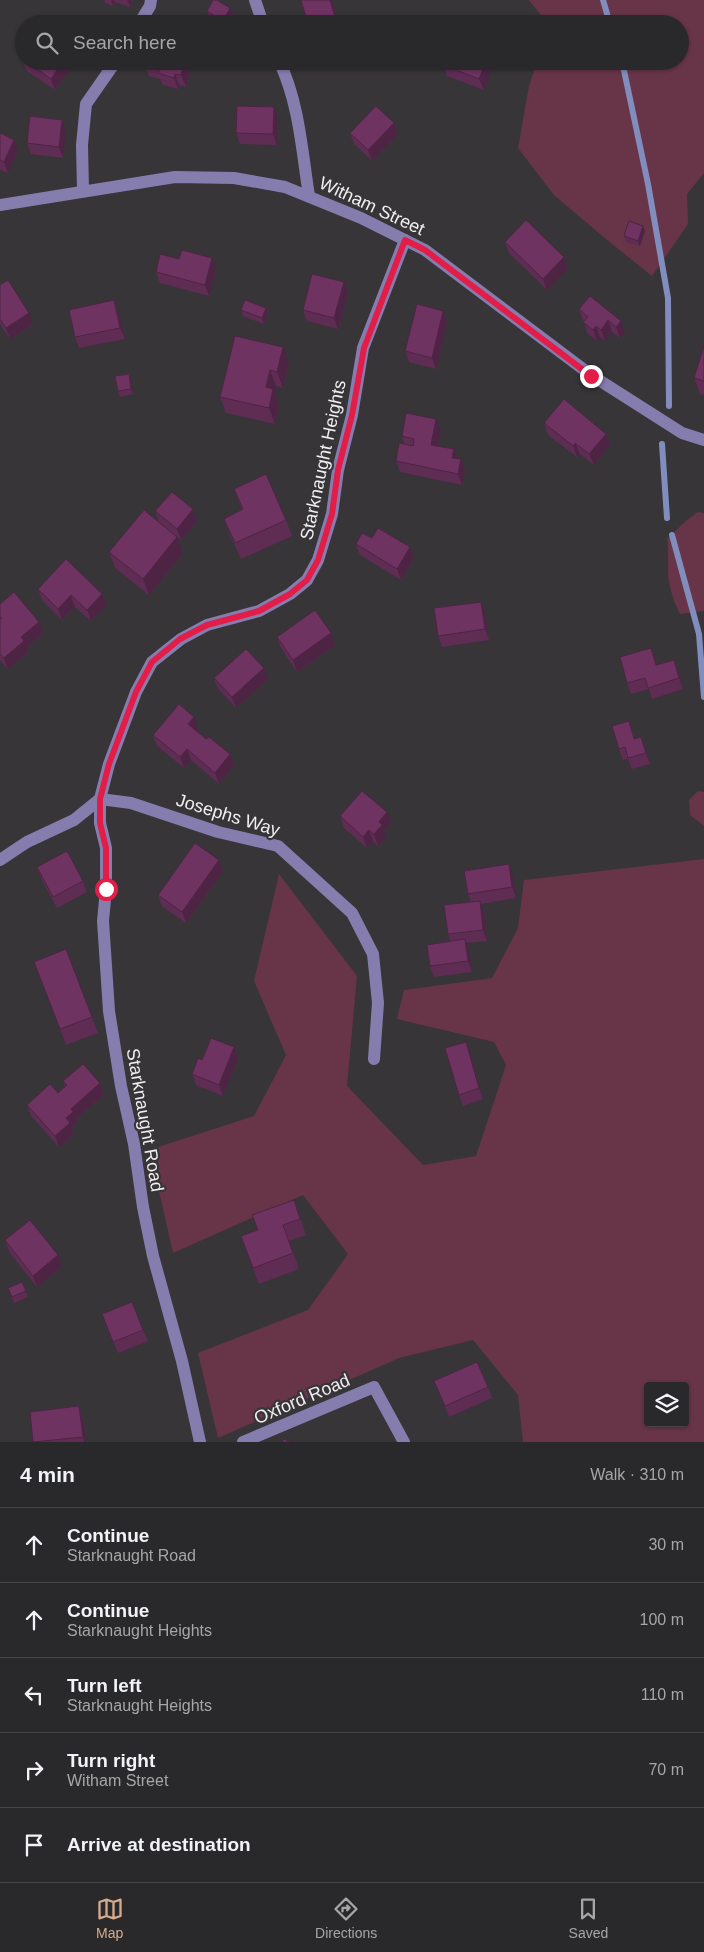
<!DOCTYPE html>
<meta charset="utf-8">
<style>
:root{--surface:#29282a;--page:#313032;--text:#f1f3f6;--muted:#a5a6a8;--line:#454447;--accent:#d6ab8b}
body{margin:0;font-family:Arial,sans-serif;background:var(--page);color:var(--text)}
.controls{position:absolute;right:15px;bottom:15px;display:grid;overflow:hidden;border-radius:5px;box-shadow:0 1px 4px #0004}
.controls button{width:45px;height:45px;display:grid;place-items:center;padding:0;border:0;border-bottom:1px solid var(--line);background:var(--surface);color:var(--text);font:25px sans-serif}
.stop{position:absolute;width:15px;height:15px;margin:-11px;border:4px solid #e11d48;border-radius:50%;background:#fff}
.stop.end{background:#e11d48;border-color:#fff;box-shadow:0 1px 5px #0008}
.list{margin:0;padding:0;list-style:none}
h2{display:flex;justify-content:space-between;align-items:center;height:65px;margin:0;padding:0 20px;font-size:21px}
h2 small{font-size:16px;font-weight:400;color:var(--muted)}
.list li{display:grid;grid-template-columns:32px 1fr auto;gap:15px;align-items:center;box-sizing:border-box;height:75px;padding:0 20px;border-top:1px solid var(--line)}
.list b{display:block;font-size:19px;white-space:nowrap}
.list p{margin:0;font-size:16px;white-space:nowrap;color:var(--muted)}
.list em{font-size:16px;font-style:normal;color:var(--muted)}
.icon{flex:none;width:28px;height:28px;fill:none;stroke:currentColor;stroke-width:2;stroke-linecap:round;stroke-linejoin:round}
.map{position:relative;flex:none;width:704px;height:1442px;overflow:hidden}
.search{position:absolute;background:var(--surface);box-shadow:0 1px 4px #0004;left:15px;right:15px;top:15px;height:55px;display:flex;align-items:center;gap:12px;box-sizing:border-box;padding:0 18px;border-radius:28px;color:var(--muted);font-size:19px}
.sheet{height:440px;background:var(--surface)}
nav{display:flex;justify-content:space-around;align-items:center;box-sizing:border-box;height:70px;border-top:1px solid var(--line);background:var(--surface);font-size:14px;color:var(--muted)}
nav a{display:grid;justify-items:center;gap:2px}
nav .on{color:var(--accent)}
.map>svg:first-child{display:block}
.green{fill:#673547;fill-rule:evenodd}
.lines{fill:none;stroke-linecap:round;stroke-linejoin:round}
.stream{stroke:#818dbc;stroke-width:6}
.minor{stroke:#867daf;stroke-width:12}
.wall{fill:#5f2c54}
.shaded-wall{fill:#4e2445}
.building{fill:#6f3362;stroke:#4e2445}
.route{stroke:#e11d48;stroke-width:6}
.labels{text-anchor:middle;stroke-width:4.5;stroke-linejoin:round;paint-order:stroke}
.street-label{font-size:18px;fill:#f0eef0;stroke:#373538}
</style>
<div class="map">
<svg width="704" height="1442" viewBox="0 0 704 1442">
<rect width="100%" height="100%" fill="#373538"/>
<g class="green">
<path d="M529 0H704V173L687 194 688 224 652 276 606 239 554 195 518 148 529 86 537 61H680V24H543V18Z"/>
<path d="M698 512 704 513V611L680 614C674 602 668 585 668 571 668 560 669 550 667 539L687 520Z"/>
<path d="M698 791 704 792V826L690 815 689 800Z"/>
<path d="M704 859V1442H523L518 1395 473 1340 399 1358 218 1438 198 1353 308 1310 348 1254 303 1195 173 1253 156 1178 155 1148 254 1116 286 1055 254 981 279 874 357 976 347 1086 423 1165 476 1156 506 1065 494 1042 397 1019 404 990 492 978 518 928 524 880ZM648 1386H685V1423H648Z"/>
</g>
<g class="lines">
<g class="stream">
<path d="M603 0 610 24"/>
<path d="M622 61 648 184 668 298 669 406"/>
<path d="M662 444 667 518"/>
<path d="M672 535 699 634 704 697"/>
</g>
<g class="minor">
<path d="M255 0 263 24"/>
<path d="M139 24 150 6 151 0"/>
<path d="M279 61C299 102 302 151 309 196"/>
<path d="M83 190 82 145 86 104 116 61"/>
<path d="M0 205 175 177 234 178 285 187 361 218 425 250 591 375 682 433 704 440"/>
<path d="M0 860 27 842 74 820 100 799 109 764 136 692 152 662 181 639 207 625 259 611 290 594 307 580 318 560 332 514 338 470 352 415 363 348 405 240"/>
<path d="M200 1442 182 1361 153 1256 143 1207 134 1144 121 1086 109 1011 103 921 106 889V848L100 823V799L131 803 218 832 278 846 352 913 373 954 378 1003 374 1059"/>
<path d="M243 1442 374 1387 404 1442"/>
</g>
</g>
<g class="wall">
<path d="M104 0H132L130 7 115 2 113 6 105 3Z"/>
<path d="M207 11 233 13 226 24H220L209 17Z"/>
<path d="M24 58V61H75L55 90 27 71 22 60Z"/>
<path d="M192 61 186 87 179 85 178 89 163 85 160 79 149 76 145 65Z"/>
<path d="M494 61 484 90 447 76 443 65Z"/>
<path d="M278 118 277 145 240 144 236 133Z"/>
<path d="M394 123 398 134 372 161 354 144 350 133Z"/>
<path d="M66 131 63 158 31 154 27 143Z"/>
<path d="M0 133 14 140 18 151 8 173 0 170Z"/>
<path d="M643 226 645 231 640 246 626 242 624 236Z"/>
<path d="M505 242 564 257 568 268 547 290 509 253Z"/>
<path d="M216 269 209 296 160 283 156 272Z"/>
<path d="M344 282 348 293 338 329 307 321 303 310Z"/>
<path d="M0 285 33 324 10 339 0 324Z"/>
<path d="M590 296 625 332 620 338 612 332 605 341 600 337 597 341 587 333 584 321H583L579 309Z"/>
<path d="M114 300 118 312 125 339 79 348 75 337Z"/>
<path d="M266 308 268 314 264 324 243 316 241 310Z"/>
<path d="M443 311 447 322 436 369 409 362 405 351Z"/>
<path d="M235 336 289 363 283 388 276 386 275 393 279 405 275 424 226 413 220 397Z"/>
<path d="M704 346V395L700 394 694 378Z"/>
<path d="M131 380 133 394 120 397 118 391Z"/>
<path d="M544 423 606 434 610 445 594 465 580 454 577 457 548 435Z"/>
<path d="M441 430 437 446 457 459H461L465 470 462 485 400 472 396 461 404 444 402 436Z"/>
<path d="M234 489 286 520 292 536 241 559 230 535 224 519 242 510Z"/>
<path d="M155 511 197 521 181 540 177 537 183 553 149 595 115 568 109 552 171 532 159 522Z"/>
<path d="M372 538 414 558 401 580 360 555 356 544Z"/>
<path d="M66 559 106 605 91 621 75 607 62 620 42 600 38 589Z"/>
<path d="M0 604 39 622 43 633 27 647 28 652 8 669 0 660Z"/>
<path d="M485 613 489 640 442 647 438 636Z"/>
<path d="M277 637 335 645 297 672 281 648Z"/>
<path d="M657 665 678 671 683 689 652 699 649 689 631 694 627 683Z"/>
<path d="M264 668 268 679 236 708 218 689 214 678Z"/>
<path d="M629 721 635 739 641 737 650 764 632 769 628 759 623 760 619 749Z"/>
<path d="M198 728 196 730 206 739 230 754 234 765 219 784 191 760 184 768 157 746 153 735Z"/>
<path d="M387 812 391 823 384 831 386 836 378 846 373 841 367 848 344 828 340 816Z"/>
<path d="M219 860 223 871 186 923 162 906 158 895Z"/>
<path d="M37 867 83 881 87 892 57 908 41 878Z"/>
<path d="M513 876 516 898 481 904 484 912 487 941 466 943 469 950 472 972 434 977 430 966 450 941 448 934 471 902 468 894Z"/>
<path d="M66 949 98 1033 66 1045 34 962Z"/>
<path d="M234 1047 238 1058 223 1096 196 1085 192 1074 202 1060Z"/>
<path d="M470 1053 483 1099 463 1106 459 1095Z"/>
<path d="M63 1081 100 1083 104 1094 76 1119 77 1123 72 1128 74 1134 59 1147 31 1116 27 1105 58 1093 65 1086Z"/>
<path d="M294 1200 306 1235 289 1241 299 1269 259 1284 241 1236 258 1230Z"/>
<path d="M5 1240 58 1255 62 1266 37 1287 9 1252Z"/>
<path d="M22 1282 28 1297 14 1303 8 1288Z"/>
<path d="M102 1314 143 1330 148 1341 118 1353Z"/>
<path d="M434 1381 488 1387 492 1398 449 1417Z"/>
<path d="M79 1406 83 1418 86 1442H33Z"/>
</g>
<g class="shaded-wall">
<path d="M111 0H114L115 2 113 6Z"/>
<path d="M127 0H132L130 7Z"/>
<path d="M330 0H332L338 24H337Z"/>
<path d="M230 8 233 13 226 24H224L223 21Z"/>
<path d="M63 61H75L55 90 51 79Z"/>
<path d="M185 61H192L186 87 181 75Z"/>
<path d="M486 61H494L484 90 479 79Z"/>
<path d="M175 74 179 85 178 89 174 78Z"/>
<path d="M274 107 278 118 277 145 273 134Z"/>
<path d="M62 120 66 131 63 158 59 147Z"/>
<path d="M394 123 398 134 372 161 368 150Z"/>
<path d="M14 140 18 151 8 173 4 162Z"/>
<path d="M643 226 645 231 640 246 638 241Z"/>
<path d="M564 257 568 268 547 290 543 279Z"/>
<path d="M212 258 216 269 209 296 205 285Z"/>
<path d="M344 282 348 293 338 329 334 318Z"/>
<path d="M114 300 118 312 125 339 120 328Z"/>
<path d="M266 308 268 314 264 324 262 318Z"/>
<path d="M443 311 447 322 436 369 432 358Z"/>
<path d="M29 313 33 324 10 339 6 328Z"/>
<path d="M608 320 612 332 605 341 601 330Z"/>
<path d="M621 321 625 332 620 338 616 327Z"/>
<path d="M596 326 600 337 597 341 593 330Z"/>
<path d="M283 347 289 363 283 388 277 372Z"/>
<path d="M270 370 276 386 275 393 279 405 275 424 269 408 266 387Z"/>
<path d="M129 374 131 380 133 394 131 389Z"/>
<path d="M436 419 441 430 435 456 431 445Z"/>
<path d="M606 434 610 445 594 465 589 454Z"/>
<path d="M575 443 580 454 577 457 573 446Z"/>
<path d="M454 449 458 460 452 458Z"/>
<path d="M461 459 465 470 462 485 458 474Z"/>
<path d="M193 509 197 521 181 540 177 529Z"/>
<path d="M177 537 183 553 149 595 143 579Z"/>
<path d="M410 547 414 558 401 580 397 569Z"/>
<path d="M102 594 106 605 91 621 87 610Z"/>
<path d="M71 595 75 607 62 620 58 609Z"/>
<path d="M481 602 485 613 489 640 485 629Z"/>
<path d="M39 622 43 633 27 647 28 652 8 669 4 658 21 637Z"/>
<path d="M331 633 335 645 297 672 293 660Z"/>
<path d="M674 660 678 671 683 689 679 678Z"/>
<path d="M264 668 268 679 236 708 232 697Z"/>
<path d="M194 717 198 728 192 735 188 724Z"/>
<path d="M641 737 645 748 650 764 646 753Z"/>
<path d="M187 749 191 760 184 768 180 757Z"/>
<path d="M230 754 234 765 219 784 215 773Z"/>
<path d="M387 812 391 823 384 831 386 836 378 846 374 834 379 822Z"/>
<path d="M369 830 373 841 367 848 363 837Z"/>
<path d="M219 860 223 871 186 923 182 912Z"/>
<path d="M509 864 513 876 516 898 512 887Z"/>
<path d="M480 901 484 912 487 941 483 930Z"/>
<path d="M465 939 469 950 472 972 468 961Z"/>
<path d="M466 1042 470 1053 483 1099 479 1088Z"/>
<path d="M234 1047 238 1058 223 1096 219 1085Z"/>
<path d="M100 1083 104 1094 76 1119 77 1123 72 1128 74 1134 59 1147 55 1136 71 1109Z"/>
<path d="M58 1255 62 1266 37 1287 33 1276Z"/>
<path d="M79 1406 83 1418 86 1442H84L83 1437Z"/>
</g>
<g class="building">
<path d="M213 0H217L230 8 223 21 207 11Z"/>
<path d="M301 0H330L337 24H308Z"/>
<path d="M25 61H63L51 79Z"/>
<path d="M146 61H185L181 75 175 74 174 78 158 73 160 69 145 65Z"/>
<path d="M445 61H486L479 79 443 65Z"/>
<path d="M237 106 274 107 273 134 236 133Z"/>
<path d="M376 106 394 123 368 150 350 133Z"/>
<path d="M30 116 62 120 59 147 27 143Z"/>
<path d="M0 133 14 140 4 162 0 160Z"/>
<path d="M526 220 564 257 543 279 505 242Z"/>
<path d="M629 221 643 226 638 241 624 236Z"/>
<path d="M182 250 212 258 205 285 156 272 160 254 179 259Z"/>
<path d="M312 274 344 282 334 318 303 310Z"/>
<path d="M8 280 29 313 6 328 0 319V285Z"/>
<path d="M590 296 621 321 616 327 608 320 601 330 596 326 593 330 583 322 588 317 579 309Z"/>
<path d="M114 300 120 328 75 337 69 310Z"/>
<path d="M245 300 266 308 262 318 241 310Z"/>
<path d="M417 304 443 311 432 358 405 351Z"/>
<path d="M235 336 283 347 277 372 270 370 266 387 273 389 269 408 220 397Z"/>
<path d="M704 346V381L694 378Z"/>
<path d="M129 374 131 389 118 391 115 376Z"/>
<path d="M564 399 606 434 589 454 575 443 573 446 544 423Z"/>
<path d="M406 413 436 419 431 445 454 449 452 458 461 459 458 474 396 461 399 443 413 446 414 439 402 436Z"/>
<path d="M266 474 286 520 235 543 224 519 243 509 234 489Z"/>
<path d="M172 492 193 509 177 529 155 511Z"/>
<path d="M144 510 177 537 143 579 109 552Z"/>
<path d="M378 528 410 547 397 569 356 544 362 533 372 538Z"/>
<path d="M66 559 102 594 87 610 71 595 58 609 38 589Z"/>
<path d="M14 592 39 622 21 637 24 641 4 658 0 654V619L2 618 0 616V604Z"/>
<path d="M481 602 485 629 438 636 434 608Z"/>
<path d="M315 610 331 633 293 660 277 637Z"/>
<path d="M651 648 656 665 674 660 679 678 648 688 645 678 627 683 620 657Z"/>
<path d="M246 649 264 668 232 697 214 678Z"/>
<path d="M179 704 194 717 188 724 206 739 209 737 230 754 215 773 187 749 180 757 153 735Z"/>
<path d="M629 721 634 739 641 737 646 753 628 758 625 747 619 749 612 726Z"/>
<path d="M362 791 387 812 379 822 382 825 374 834 369 830 363 837 340 816Z"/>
<path d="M195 843 219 860 182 912 158 895Z"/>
<path d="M67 851 83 881 53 897 37 867Z"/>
<path d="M509 864 512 887 468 894 464 871Z"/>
<path d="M480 901 483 930 448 934 444 905Z"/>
<path d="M465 939 468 961 430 966 427 945Z"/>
<path d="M66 949 92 1017 60 1029 34 962Z"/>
<path d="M211 1038 234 1047 219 1085 192 1074 198 1058 202 1060Z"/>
<path d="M466 1042 479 1088 459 1095 445 1048Z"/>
<path d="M83 1064 100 1083 71 1109 73 1112 66 1118 70 1123 55 1136 27 1105 50 1084 58 1093 67 1085 63 1081Z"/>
<path d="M294 1200 300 1219 283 1225 293 1253 253 1268 241 1236 258 1230 252 1215Z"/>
<path d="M30 1220 58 1255 33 1276 5 1240Z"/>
<path d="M22 1282 26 1291 12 1297 8 1288Z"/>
<path d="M132 1302 143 1330 113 1342 102 1314Z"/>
<path d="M477 1362 488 1387 445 1406 434 1381Z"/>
<path d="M79 1406 83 1437 33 1442 30 1412Z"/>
<path d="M283 1439 293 1442H282Z"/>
</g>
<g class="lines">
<path class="route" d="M106 889V848L100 823V799L109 764 136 692 152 662 180 639 207 625 259 611 290 594 307 580 318 560 332 514 338 470 352 415 364 348 405 240 425 250 591 376"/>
</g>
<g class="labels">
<g class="street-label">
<text transform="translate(372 206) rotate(25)" y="6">Witham Street</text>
<text transform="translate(323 460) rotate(-78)" y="6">Starknaught Heights</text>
<text transform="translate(228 815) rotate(17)" y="6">Josephs Way</text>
<text transform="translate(145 1120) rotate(80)" y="6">Starknaught Road</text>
<text transform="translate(302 1399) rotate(-23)" y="6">Oxford Road</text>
</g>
</g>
</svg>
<div class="controls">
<button><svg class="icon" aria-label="layers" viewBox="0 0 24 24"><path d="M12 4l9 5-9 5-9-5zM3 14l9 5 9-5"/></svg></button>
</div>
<div class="stop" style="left:106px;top:889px"></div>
<div class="stop end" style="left:591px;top:376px"></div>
<div class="search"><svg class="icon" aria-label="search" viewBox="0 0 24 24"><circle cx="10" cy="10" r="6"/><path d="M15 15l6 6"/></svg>Search here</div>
</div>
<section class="sheet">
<h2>4 min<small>Walk · 310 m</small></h2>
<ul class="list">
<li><svg class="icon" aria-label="ahead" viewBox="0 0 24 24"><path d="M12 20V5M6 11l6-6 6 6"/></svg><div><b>Continue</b><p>Starknaught Road</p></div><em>30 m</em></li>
<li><svg class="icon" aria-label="ahead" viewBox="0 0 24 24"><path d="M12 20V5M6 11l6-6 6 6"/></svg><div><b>Continue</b><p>Starknaught Heights</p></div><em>100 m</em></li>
<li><svg class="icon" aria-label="left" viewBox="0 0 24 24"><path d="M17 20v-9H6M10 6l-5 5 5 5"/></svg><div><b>Turn left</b><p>Starknaught Heights</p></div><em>110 m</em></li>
<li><svg class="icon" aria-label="right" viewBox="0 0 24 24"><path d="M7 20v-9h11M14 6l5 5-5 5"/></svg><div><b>Turn right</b><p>Witham Street</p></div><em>70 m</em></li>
<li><svg class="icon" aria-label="arrive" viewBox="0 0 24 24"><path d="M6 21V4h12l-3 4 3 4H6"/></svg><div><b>Arrive at destination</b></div></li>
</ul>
</section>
<nav>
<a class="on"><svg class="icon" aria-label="map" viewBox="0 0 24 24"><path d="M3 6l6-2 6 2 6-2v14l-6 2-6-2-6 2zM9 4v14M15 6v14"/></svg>Map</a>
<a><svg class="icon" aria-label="directions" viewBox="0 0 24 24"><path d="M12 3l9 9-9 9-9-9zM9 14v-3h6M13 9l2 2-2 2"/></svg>Directions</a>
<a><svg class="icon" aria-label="saved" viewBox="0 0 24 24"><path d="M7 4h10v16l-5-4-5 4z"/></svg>Saved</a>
</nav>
